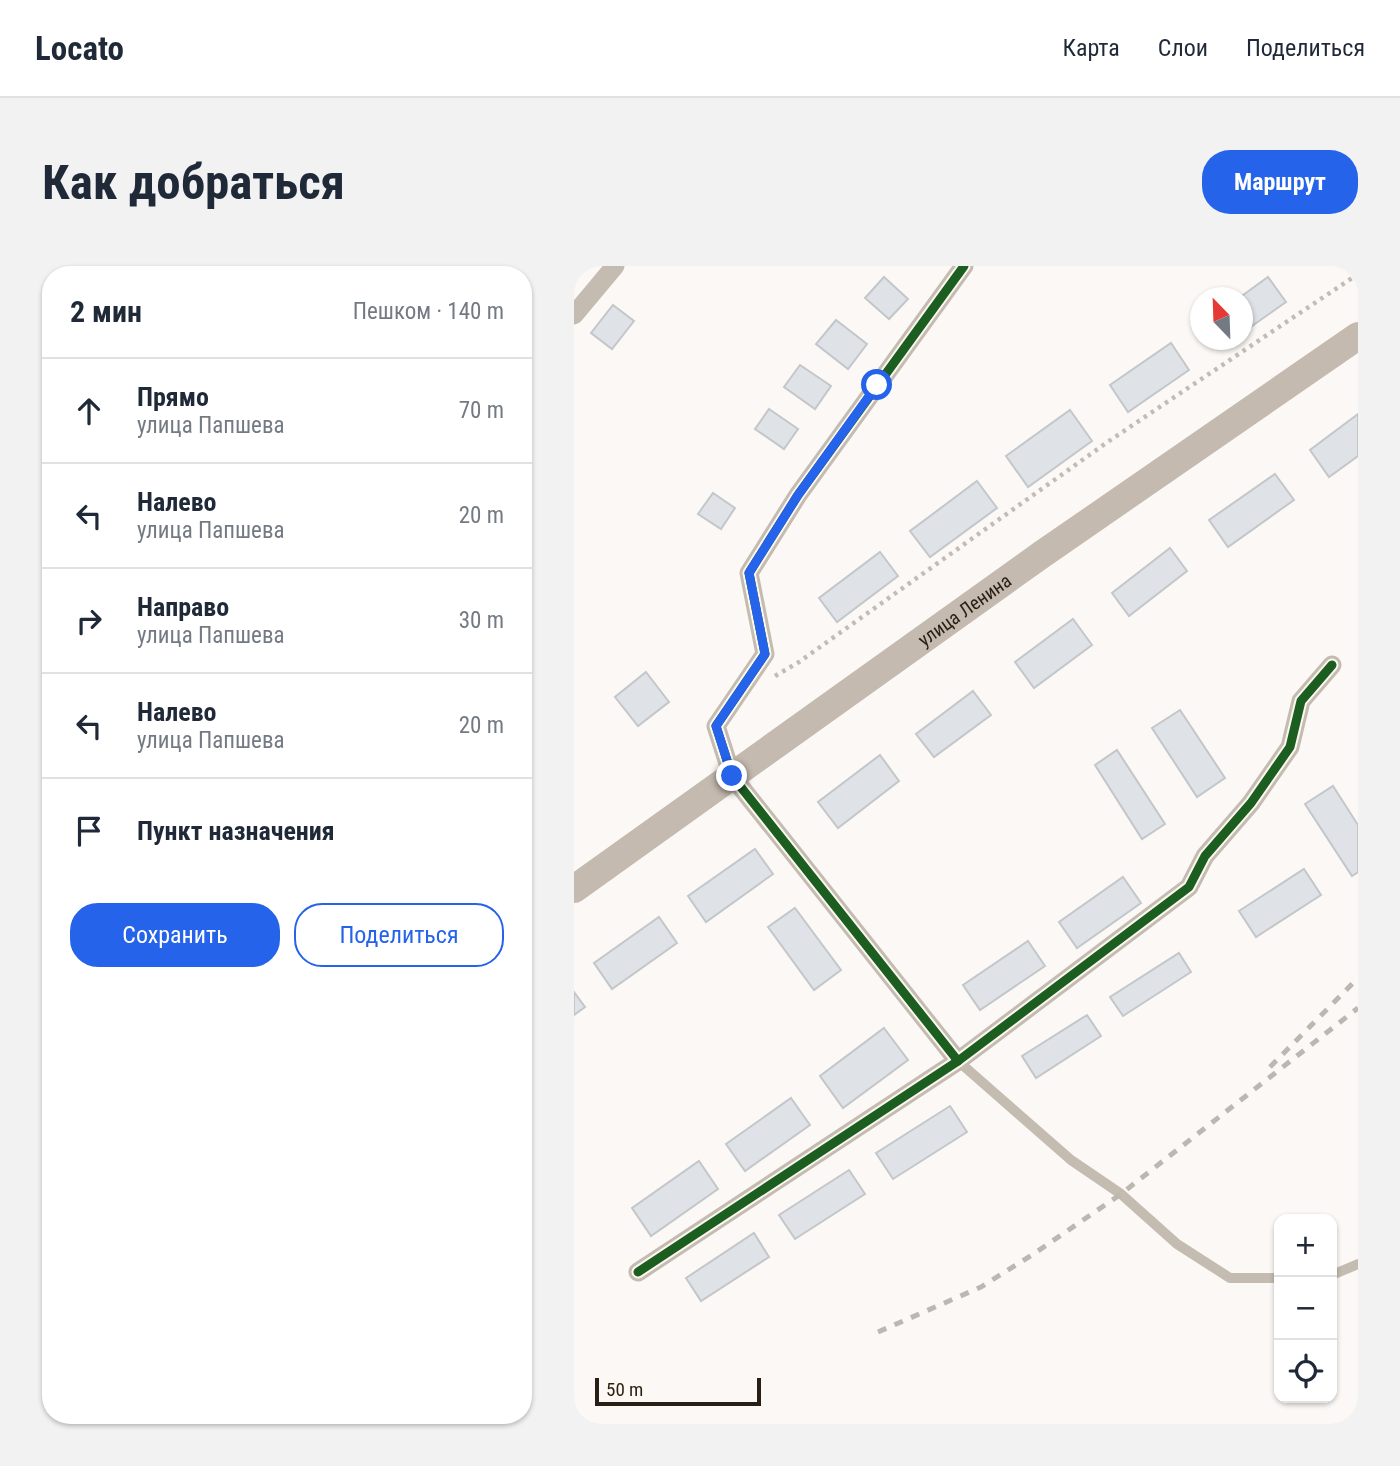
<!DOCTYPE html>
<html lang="ru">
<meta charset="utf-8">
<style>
:root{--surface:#fff;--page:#f2f2f3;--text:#1f2937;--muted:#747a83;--line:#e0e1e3;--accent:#2563eb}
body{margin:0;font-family:"Roboto Condensed",sans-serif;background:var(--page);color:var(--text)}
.controls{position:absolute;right:21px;bottom:21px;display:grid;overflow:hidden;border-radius:14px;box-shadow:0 2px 5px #0004}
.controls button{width:63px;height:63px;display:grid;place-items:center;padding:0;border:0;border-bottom:2px solid var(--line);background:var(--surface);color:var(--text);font:35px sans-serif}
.compass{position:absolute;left:616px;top:21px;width:63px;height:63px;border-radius:50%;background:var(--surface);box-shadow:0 2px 5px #0004;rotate:337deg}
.scale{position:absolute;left:21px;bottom:18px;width:166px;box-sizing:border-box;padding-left:7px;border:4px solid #281e13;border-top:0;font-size:19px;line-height:24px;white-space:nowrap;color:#281e13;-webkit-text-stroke:5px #fef8f2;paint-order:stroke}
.stop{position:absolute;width:21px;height:21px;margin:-16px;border:5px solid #2563eb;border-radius:50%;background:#fff}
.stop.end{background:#2563eb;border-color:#fff;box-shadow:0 2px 7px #0008}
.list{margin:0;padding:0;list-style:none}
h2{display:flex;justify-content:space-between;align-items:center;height:91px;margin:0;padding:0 28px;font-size:30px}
h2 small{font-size:23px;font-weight:400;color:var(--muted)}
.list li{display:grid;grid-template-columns:46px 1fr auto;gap:21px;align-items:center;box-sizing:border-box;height:105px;padding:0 28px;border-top:2px solid var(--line)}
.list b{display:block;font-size:26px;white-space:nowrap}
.list p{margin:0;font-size:23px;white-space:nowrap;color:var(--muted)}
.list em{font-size:23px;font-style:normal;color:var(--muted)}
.actions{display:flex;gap:14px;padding:21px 28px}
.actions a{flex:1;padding:16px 0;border:2px solid var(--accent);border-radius:28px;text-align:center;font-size:24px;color:var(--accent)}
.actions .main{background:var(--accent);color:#fff}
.icon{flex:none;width:38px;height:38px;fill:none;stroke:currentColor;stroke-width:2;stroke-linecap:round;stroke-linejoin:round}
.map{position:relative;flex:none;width:784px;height:1158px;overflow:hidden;border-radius:28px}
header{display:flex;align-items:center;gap:42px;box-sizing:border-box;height:98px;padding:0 35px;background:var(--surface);border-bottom:2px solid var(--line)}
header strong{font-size:33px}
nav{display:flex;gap:38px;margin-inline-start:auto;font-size:24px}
.intro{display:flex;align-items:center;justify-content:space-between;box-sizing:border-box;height:168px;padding:0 42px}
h1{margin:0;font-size:49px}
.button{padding:18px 32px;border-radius:28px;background:var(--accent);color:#fff;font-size:24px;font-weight:700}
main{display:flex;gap:42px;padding:0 42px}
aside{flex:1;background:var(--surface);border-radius:28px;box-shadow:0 2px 5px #0004}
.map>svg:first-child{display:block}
.building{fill:#dfe3e7;stroke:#c3c7ca;stroke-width:2}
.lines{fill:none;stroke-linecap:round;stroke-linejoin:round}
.path{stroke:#c3bcb6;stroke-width:4.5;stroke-dasharray:3.5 5;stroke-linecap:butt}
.service{stroke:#c5bcb1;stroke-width:10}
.minor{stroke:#c5bcb1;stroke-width:19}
.secondary{stroke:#c4baaf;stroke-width:28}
.rail{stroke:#bcb7b1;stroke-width:5;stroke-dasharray:9 9;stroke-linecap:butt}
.cycleway-casing{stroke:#fef8f2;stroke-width:13}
.cycleway{stroke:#1b5e20;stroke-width:9}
.route{stroke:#2563eb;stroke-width:9}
.labels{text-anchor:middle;stroke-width:6;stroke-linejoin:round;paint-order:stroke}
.street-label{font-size:19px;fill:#281e13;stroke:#fef8f2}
</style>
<header>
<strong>Locato</strong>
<nav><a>Карта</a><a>Слои</a><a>Поделиться</a></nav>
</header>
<div class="intro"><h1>Как добраться</h1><a class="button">Маршрут</a></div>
<main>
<aside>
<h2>2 мин<small>Пешком · 140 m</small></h2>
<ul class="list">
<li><svg class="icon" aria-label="ahead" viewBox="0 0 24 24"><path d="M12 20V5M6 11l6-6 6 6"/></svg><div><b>Прямо</b><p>улица Папшева</p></div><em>70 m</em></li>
<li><svg class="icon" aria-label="left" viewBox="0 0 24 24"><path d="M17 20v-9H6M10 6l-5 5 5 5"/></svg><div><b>Налево</b><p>улица Папшева</p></div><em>20 m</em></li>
<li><svg class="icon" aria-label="right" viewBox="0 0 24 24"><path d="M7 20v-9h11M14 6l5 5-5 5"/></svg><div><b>Направо</b><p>улица Папшева</p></div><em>30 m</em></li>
<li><svg class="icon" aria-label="left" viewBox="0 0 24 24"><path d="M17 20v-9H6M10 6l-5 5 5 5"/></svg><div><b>Налево</b><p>улица Папшева</p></div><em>20 m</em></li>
<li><svg class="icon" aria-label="arrive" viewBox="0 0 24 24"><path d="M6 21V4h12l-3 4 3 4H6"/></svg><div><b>Пункт назначения</b></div></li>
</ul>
<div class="actions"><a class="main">Сохранить</a><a>Поделиться</a></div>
</aside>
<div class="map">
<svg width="784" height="1158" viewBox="0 0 784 1158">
<rect width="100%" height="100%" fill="#fbf8f5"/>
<g class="building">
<path d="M310 11 334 33 315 53 291 32Z"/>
<path d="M694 11 712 36 668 67V32H665Z"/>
<path d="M39 39 60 55 38 83 17 67Z"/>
<path d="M262 54 293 78 274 103 242 78Z"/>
<path d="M597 77 615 104 554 146 536 119Z"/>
<path d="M226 99 257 120 241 143 210 121Z"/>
<path d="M195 143 224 163 210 183 181 163Z"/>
<path d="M496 144 518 175 454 221 432 190Z"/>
<path d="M784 148V190L755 211 736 184Z"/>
<path d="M701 208 720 234 654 281 635 254Z"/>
<path d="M403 215 423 242 356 291 336 265Z"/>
<path d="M139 227 161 242 147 263 124 248Z"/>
<path d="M596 282 613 305 555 350 538 327Z"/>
<path d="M306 286 324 310 263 356 245 332Z"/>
<path d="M499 353 518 379 460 422 441 396Z"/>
<path d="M72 406 95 436 64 460 41 431Z"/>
<path d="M399 425 417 449 360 491 342 468Z"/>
<path d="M606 444 651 512 623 531 578 462Z"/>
<path d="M543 484 591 558 568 573 521 499Z"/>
<path d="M306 489 325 515 264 562 244 536Z"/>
<path d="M759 520 784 559V606L778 610 731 538Z"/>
<path d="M181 583 199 608 132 656 114 630Z"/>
<path d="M730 603 747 629 682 671 665 645Z"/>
<path d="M549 611 567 637 503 682 485 656Z"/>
<path d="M221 642 267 704 240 724 194 661Z"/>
<path d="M85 651 103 677 38 723 20 697Z"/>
<path d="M454 675 471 700 406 744 389 719Z"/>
<path d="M605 687 617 706 549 750 536 731Z"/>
<path d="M0 726 11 741 0 749Z"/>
<path d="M513 749 527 770 462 812 448 790Z"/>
<path d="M310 762 334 794 269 842 246 810Z"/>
<path d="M217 832 236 859 171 905 152 878Z"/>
<path d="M376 840 393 866 319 913 302 887Z"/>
<path d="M125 895 144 923 77 970 58 942Z"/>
<path d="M275 904 291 928 221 973 205 949Z"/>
<path d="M180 967 195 991 127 1035 112 1012Z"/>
</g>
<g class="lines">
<path class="path" d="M201 410 225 396 535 175 784 8"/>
<g class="service">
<path d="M384 795 497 894 547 928 603 978 656 1012H705"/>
<path d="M758 1009 784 998"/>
</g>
<g class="minor">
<path d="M0 49 41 0"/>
<path d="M384 795 158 510 142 460 191 388 175 307 224 229 390 0"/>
<path d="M64 1006 384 795 615 621 631 590 677 537 716 481 727 435 758 399"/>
</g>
<path class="secondary" id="s1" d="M0 623 467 289 784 70"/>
<g class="rail">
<path d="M696 801 784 712"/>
<path d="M304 1066 407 1021 461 987 547 928 784 742"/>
</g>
<defs>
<g id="cycleway">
<path d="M384 795 158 510 142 460 191 388 175 307 224 229 390 0"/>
<path d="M64 1006 384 795 615 621 631 590 677 537 716 481 727 435 758 399"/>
</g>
</defs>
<use href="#cycleway" class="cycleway-casing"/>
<use href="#cycleway" class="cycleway"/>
</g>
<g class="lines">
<path class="route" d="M158 510 142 460 191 388 175 307 224 229 303 119"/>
</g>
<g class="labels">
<g class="street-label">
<text dy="7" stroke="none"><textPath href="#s1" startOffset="480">улица Ленина</textPath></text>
</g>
</g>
</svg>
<div class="controls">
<button>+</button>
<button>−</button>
<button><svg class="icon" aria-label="locate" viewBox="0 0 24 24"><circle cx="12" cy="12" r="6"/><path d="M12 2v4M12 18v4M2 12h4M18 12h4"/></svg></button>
</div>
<svg class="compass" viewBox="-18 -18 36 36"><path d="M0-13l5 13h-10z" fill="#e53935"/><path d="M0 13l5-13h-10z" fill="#747a83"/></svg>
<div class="scale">50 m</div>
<div class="stop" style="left:303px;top:119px"></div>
<div class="stop end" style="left:158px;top:510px"></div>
</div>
</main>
